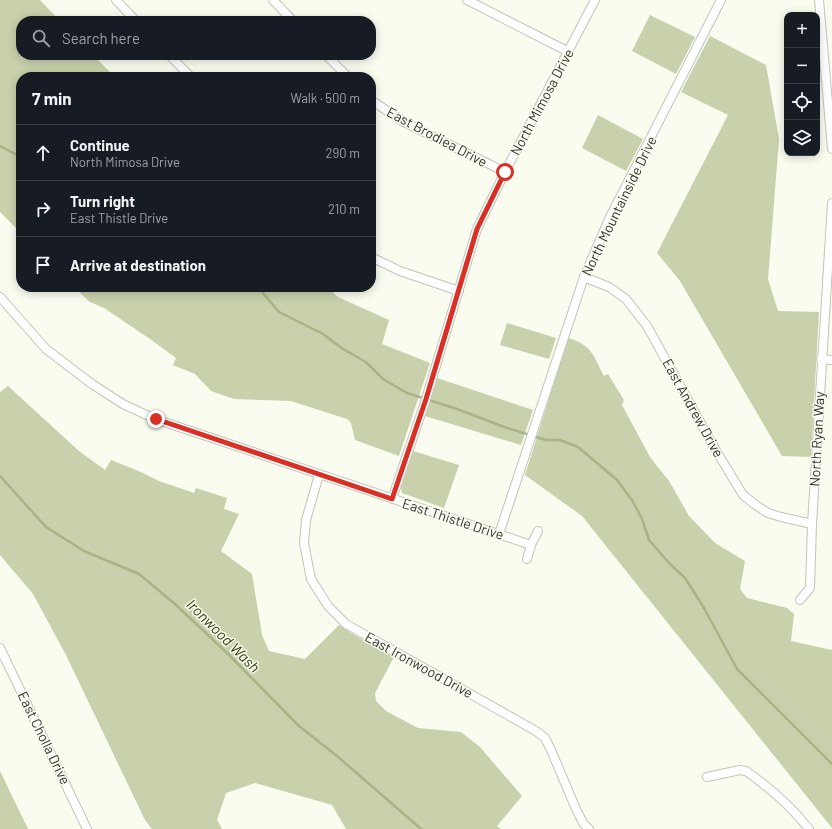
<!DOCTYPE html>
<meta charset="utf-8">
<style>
:root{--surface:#171b24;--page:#20242c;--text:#f1f3f6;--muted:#9ea1a6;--line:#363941}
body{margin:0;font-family:Barlow,sans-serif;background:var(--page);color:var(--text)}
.controls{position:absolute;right:12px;top:12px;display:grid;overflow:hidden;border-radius:8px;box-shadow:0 2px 10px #0003}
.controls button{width:36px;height:36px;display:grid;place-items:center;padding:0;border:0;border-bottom:1px solid var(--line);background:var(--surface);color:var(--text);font:20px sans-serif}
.stop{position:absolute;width:12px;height:12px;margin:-9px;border:3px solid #d93025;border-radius:50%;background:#fff}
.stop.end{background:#d93025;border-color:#fff;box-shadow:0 1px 4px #0008}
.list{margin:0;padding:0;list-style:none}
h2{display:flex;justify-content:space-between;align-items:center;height:52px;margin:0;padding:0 16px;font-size:17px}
h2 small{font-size:13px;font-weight:400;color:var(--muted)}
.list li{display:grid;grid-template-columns:26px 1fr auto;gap:12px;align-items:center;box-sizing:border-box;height:56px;padding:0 16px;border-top:1px solid var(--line)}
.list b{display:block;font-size:15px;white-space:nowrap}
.list p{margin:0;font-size:13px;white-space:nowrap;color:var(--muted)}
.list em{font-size:13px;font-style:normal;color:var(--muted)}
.icon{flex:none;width:22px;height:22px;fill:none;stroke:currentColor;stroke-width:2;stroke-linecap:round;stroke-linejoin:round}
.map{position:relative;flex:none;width:832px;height:829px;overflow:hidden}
.search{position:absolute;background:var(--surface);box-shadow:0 2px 10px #0003;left:16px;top:16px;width:360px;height:44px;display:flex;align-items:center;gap:10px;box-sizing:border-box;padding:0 14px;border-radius:16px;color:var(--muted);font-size:15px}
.panel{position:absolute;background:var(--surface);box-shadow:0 2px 10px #0003;left:16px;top:72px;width:360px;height:220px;border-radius:16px}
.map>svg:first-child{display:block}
.green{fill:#c8d1ab}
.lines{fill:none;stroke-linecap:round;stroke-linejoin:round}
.stream{stroke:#a9b387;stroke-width:2.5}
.minor-casing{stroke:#c2c5b9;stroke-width:10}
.minor{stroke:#fff;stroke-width:8}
.route{stroke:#d93025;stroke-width:5}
.labels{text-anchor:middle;stroke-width:3;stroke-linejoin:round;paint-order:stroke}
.street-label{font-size:14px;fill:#31332e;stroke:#f9fcef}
.water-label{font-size:15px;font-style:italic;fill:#343c07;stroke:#f9fcef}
</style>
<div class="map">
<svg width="832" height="829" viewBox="0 0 832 829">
<rect width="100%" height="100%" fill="#f9fcef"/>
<g class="green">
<path d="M0 0H40L60 21H21V55H93L115 77H21V233L0 212Z"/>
<path d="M650 15 695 37 676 74 632 51Z"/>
<path d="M710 36 766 65 779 139 768 279 778 311 819 312 811 457 782 456 680 281 657 253 728 115 681 92Z"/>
<path d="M598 115 643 139 626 171 582 148Z"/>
<path d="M74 287H327L338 297 389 320 382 344 430 363 399 456 355 440 351 423 347 419 291 401 234 399 211 391 195 374 173 365 176 358 150 339 104 308 90 302Z"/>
<path d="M507 323 556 338 549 359 500 345Z"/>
<path d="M568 338C592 345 593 355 604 376L608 374 624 400 622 405 650 457 669 481 689 516 715 543 745 561 740 589 747 598 787 608 794 614 791 641 832 650V828L582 516 525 475Z"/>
<path d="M437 378 533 410 521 445 425 416Z"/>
<path d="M8 386 79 451 105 470 111 460 141 472 159 481 194 493 196 488 227 498 224 509 239 514 221 551 252 574 262 635 269 651 305 659 339 625 351 633 394 657 375 693 376 701 386 711 418 728 461 732 480 747 522 796 497 826 501 829H346L332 805 255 783 226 793 217 820 222 829H152L145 820 65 653 33 594 0 555V392Z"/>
<path d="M413 451 459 465 444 508 402 493 401 488Z"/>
<path d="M0 771 28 829H0Z"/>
</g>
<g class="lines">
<g class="stream">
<path d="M0 146 21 157"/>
<path d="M258 287 279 312 323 334 343 349 366 362 383 379 407 393 457 409 507 428 546 440H560L578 447 617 480 632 500 642 519 649 540 669 563 685 578 704 608 737 669 832 764"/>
<path d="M0 476 46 527 84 551 139 574 175 604 227 653 299 726 337 756 421 829"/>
</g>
<defs>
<g id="minor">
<path d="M116 0 136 21"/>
<path d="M273 0 293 21"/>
<path d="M467 0 569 52"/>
<path d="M819 0 832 149"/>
<path d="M169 55 191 77"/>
<path d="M326 55 348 77"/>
<path d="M371 100 404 122 505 172"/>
<path d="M371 257 400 271 459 291"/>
<path d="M584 277 609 287 626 299 647 326 715 449 743 495 757 506 768 513 781 517 812 524"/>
<path d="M0 297 46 349 92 384 123 404 155 419 531 545"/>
<path d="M821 359 832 360"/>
<path d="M319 475 306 520 304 543 311 579 328 606 346 624 536 731 545 738 551 750 576 809 583 823 589 829"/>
<path d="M392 499 426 399 477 229 505 172 595 0"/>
<path d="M499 534 584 277 609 219 721 0"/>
<path d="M527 559 531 545 538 531"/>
<path d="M800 600 810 588 812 524 832 203"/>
<path d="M0 648 87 829"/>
<path d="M707 777 740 770 746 771C770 788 790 805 809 829"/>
</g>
</defs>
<use href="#minor" class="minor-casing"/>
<use href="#minor" class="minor"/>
</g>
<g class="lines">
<path class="route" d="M156 419 392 499 426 399 477 229 505 172"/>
</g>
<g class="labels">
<g class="street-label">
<text transform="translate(542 102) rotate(-62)" y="5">North Mimosa Drive</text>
<text transform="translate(437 137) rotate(28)" y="5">East Brodiea Drive</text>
<text transform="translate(619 206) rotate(-64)" y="5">North Mountainside Drive</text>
<text transform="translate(693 408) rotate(61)" y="5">East Andrew Drive</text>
<text transform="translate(817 439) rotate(-87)" y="5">North Ryan Way</text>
<text transform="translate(453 519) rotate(18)" y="5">East Thistle Drive</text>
<text transform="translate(419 665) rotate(29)" y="5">East Ironwood Drive</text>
<text transform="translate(44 738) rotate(64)" y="5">East Cholla Drive</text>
</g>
<g class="water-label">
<text transform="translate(223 636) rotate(45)" y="5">Ironwood Wash</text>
</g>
</g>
</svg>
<div class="controls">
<button>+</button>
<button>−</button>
<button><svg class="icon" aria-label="locate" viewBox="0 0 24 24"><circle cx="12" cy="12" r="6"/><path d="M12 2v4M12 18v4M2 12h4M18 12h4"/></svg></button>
<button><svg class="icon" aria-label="layers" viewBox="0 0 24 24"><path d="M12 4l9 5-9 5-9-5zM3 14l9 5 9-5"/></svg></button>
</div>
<div class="stop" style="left:505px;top:172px"></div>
<div class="stop end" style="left:156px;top:419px"></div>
<div class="search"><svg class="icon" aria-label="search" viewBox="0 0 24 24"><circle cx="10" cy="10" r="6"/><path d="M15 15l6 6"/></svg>Search here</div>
<section class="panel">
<h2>7 min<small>Walk · 500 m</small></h2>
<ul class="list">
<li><svg class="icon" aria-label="ahead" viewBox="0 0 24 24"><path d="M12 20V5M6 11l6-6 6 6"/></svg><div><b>Continue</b><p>North Mimosa Drive</p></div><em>290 m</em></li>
<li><svg class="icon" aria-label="right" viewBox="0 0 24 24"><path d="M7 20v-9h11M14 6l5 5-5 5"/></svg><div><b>Turn right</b><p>East Thistle Drive</p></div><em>210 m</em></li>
<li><svg class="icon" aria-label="arrive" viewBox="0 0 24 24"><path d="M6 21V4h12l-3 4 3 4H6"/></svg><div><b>Arrive at destination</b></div></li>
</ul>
</section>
</div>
